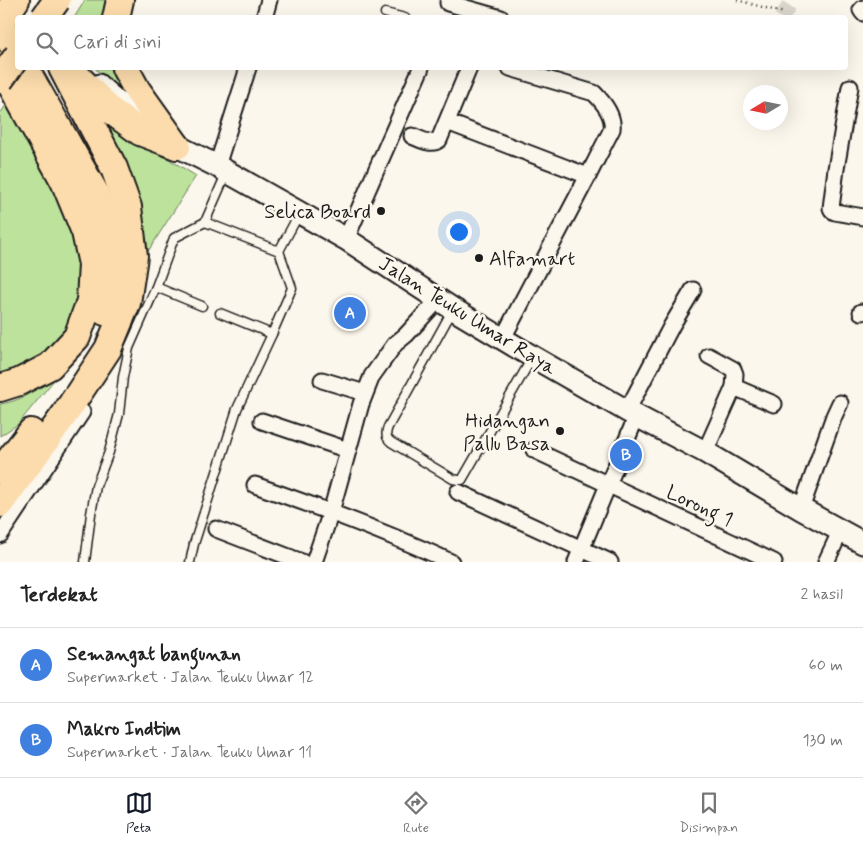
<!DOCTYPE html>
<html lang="id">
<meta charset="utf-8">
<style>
:root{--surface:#fff;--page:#f2f2f2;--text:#222;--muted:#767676;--line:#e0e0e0;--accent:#111827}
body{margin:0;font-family:Mynerve,sans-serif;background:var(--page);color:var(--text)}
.compass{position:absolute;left:743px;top:85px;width:45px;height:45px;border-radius:50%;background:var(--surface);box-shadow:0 5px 20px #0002;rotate:260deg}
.you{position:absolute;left:458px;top:231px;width:18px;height:18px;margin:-12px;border:4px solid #fff;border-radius:50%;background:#1a73e8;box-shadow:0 0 0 8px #1a73e833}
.badge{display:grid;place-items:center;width:32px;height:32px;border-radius:50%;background:var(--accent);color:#fff;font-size:16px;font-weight:700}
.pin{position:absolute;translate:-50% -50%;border:2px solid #fff;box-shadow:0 1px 5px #0006}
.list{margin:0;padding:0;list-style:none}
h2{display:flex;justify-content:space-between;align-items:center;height:65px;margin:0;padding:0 20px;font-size:21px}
h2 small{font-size:16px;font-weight:400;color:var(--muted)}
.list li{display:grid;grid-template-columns:32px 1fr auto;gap:15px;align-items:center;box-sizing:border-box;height:75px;padding:0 20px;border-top:1px solid var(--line)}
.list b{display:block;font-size:19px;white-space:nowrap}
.list p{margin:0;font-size:16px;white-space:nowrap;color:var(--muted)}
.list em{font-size:16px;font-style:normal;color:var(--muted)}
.icon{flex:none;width:28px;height:28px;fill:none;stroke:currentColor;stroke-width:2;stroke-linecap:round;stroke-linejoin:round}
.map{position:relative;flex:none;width:863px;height:562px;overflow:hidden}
.search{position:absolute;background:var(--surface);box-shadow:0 5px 20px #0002;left:15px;right:15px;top:15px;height:55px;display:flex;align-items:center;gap:12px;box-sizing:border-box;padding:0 18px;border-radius:5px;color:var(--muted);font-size:19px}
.sheet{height:215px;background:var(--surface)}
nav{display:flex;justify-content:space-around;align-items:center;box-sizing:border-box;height:70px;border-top:1px solid var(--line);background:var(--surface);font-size:14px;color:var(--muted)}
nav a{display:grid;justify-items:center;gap:2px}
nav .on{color:var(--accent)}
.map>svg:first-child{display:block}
.green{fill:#bce29c;stroke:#6c7f5c}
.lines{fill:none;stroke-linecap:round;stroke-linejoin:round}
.minor-tunnel{stroke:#dad6cd;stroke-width:15;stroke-dasharray:15 8;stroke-linecap:butt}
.service-casing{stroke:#1c1c1c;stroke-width:11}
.minor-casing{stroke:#1c1c1c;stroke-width:19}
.secondary-casing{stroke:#1c1c1c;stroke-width:25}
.motorway-casing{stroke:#1c1c1c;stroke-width:30}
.path{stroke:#1c1c1c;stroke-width:2.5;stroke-dasharray:1 4;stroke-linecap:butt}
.service{stroke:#fbf7ec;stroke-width:8}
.minor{stroke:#fbf7ec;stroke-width:15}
.secondary{stroke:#fbf7ec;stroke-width:21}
.motorway{stroke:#fcdcac;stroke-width:26}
.motorway-bridge-casing{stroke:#1c1c1c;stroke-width:30;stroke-linecap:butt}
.motorway-bridge{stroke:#fcdcac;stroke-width:26}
.poi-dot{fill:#1c1c1c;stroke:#fbf7ec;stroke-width:2}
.labels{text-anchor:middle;stroke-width:5;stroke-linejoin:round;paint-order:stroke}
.poi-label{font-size:20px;fill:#1c1c1c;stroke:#fbf7ec;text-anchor:end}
.street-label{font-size:20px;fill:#1c1c1c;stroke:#fbf7ec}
</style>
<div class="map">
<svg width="863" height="562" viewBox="0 0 863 562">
<rect width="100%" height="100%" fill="#fbf7ec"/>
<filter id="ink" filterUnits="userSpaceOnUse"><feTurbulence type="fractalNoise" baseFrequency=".02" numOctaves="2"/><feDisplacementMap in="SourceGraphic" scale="10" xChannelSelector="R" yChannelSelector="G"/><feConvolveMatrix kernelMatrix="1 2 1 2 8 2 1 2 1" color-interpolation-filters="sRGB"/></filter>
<g filter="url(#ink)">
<g class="green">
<path d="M85 0H112L108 17 74 18Z"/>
<path d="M95 68H118L127 102Z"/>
<path d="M8 102 80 230 86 299 60 347 0 383V114Z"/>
<path d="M106 120 196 176 147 253 136 188Z"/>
<path d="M63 369 18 424 0 436V404C25 401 44 384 63 369Z"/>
</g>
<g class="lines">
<path class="minor-tunnel" d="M781 18 793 0"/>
<defs>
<g id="service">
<path d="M385 13 405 18"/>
<path d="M205 222 226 174"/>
<path d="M279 251 299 214"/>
<path d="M202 306 156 287 174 238 205 222 279 251 292 288 272 334 220 313"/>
<path d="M452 311 388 427C385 434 386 438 391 442L453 479 458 480H462L532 358"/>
<path d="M85 562 91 514 96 486 109 452 119 414 123 377 129 348 156 287"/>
<path d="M190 562 194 544 237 409 272 334"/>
</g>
<g id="minor">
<path d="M448 3 501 18"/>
<path d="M863 8 861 10 863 13"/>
<path d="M264 18 269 0"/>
<path d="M99 82 140 118"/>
<path d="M850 87 836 169 831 208 832 210 835 212 863 217"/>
<path d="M447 122 588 176"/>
<path d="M412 136C420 139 431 146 439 140L469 68"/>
<path d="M217 166 248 68"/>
<path d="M346 239 421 68"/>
<path d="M861 312H863"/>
<path d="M503 338 588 176 612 129C614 116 603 102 594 93L510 68"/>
<path d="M709 356 733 369 735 374 734 387"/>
<path d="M322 380 365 393"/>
<path d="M627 411 672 325 693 290"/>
<path d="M262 421 348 450"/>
<path d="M534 450 774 562"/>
<path d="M705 452 734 387 774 404"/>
<path d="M255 485C321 508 387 532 451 562"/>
<path d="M458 492 610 562"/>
<path d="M801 509 834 416 840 403"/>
<path d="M216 529 302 562"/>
<path d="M0 535 82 412"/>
<path d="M314 562 331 512 361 404 372 376 395 344 406 335 438 300"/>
<path d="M576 562 637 415"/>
<path d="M826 562 841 530"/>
</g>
<path id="secondary" d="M177 146 217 166 346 239 453 309 533 357 627 411 705 452 801 509 863 543"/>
<g id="motorway">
<path d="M116 18 120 0"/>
<path d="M0 23 18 55"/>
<path d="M0 23 16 0"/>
<path d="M0 65 64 181 85 232 92 264 90 301 77 337 50 366 19 382 0 388"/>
<path d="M25 68 96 194C112 230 119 274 105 312"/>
<path d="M125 68 137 90 177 146"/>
<path d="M75 74 110 110 140 132 177 146"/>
<path d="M0 472 31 432"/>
<path d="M0 504 65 414 108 349 127 303 134 256 128 207 114 168 62 68"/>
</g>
</defs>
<use href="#service" class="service-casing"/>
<use href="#minor" class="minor-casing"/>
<use href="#secondary" class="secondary-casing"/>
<use href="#motorway" class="motorway-casing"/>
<path class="path" d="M737 0 784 13"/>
<use href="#service" class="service"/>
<use href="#minor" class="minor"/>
<use href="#secondary" class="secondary"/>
<use href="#motorway" class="motorway"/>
<defs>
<g id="motorway-bridge">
<path d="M44 18 57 0"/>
<path d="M0 80 18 55"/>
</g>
</defs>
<use href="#motorway-bridge" class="motorway-bridge-casing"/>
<use href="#motorway-bridge" class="motorway-bridge"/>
</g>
</g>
<g class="poi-dot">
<circle cx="381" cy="211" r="5"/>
<circle cx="479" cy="258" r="5"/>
<circle cx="560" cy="431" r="5"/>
</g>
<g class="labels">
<g class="poi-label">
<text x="371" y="218">Selica Board</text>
<text x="489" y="265" text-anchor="start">Alfamart</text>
<text x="550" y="427">Hidangan<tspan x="550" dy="23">Pallu Basa</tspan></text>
</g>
<g class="street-label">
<text transform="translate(468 315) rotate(32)" y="7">Jalan Teuku Umar Raya</text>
<text transform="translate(700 505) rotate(25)" y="7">Lorong 1</text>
</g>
</g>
</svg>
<svg class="compass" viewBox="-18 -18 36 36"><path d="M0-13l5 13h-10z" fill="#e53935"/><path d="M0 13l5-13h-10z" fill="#767676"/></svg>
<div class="you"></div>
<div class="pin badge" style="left:350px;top:313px;background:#3f7fe0">A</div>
<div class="pin badge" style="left:626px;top:455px;background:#3f7fe0">B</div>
<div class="search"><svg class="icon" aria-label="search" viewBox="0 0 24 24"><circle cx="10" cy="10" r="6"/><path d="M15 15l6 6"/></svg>Cari di sini</div>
</div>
<section class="sheet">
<h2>Terdekat<small>2 hasil</small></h2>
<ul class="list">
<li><span class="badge" style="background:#3f7fe0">A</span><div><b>Semangat bangunan</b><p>Supermarket · Jalan Teuku Umar 12</p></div><em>60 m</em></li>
<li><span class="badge" style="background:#3f7fe0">B</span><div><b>Makro Indtim</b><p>Supermarket · Jalan Teuku Umar 11</p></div><em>130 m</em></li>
</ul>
</section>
<nav>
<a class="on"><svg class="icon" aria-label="map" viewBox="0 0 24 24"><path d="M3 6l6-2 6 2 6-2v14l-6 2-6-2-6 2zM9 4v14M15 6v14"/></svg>Peta</a>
<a><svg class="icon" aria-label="directions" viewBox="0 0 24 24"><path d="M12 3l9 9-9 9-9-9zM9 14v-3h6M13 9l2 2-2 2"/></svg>Rute</a>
<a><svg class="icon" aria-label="saved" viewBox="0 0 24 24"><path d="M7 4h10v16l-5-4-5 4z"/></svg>Disimpan</a>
</nav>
